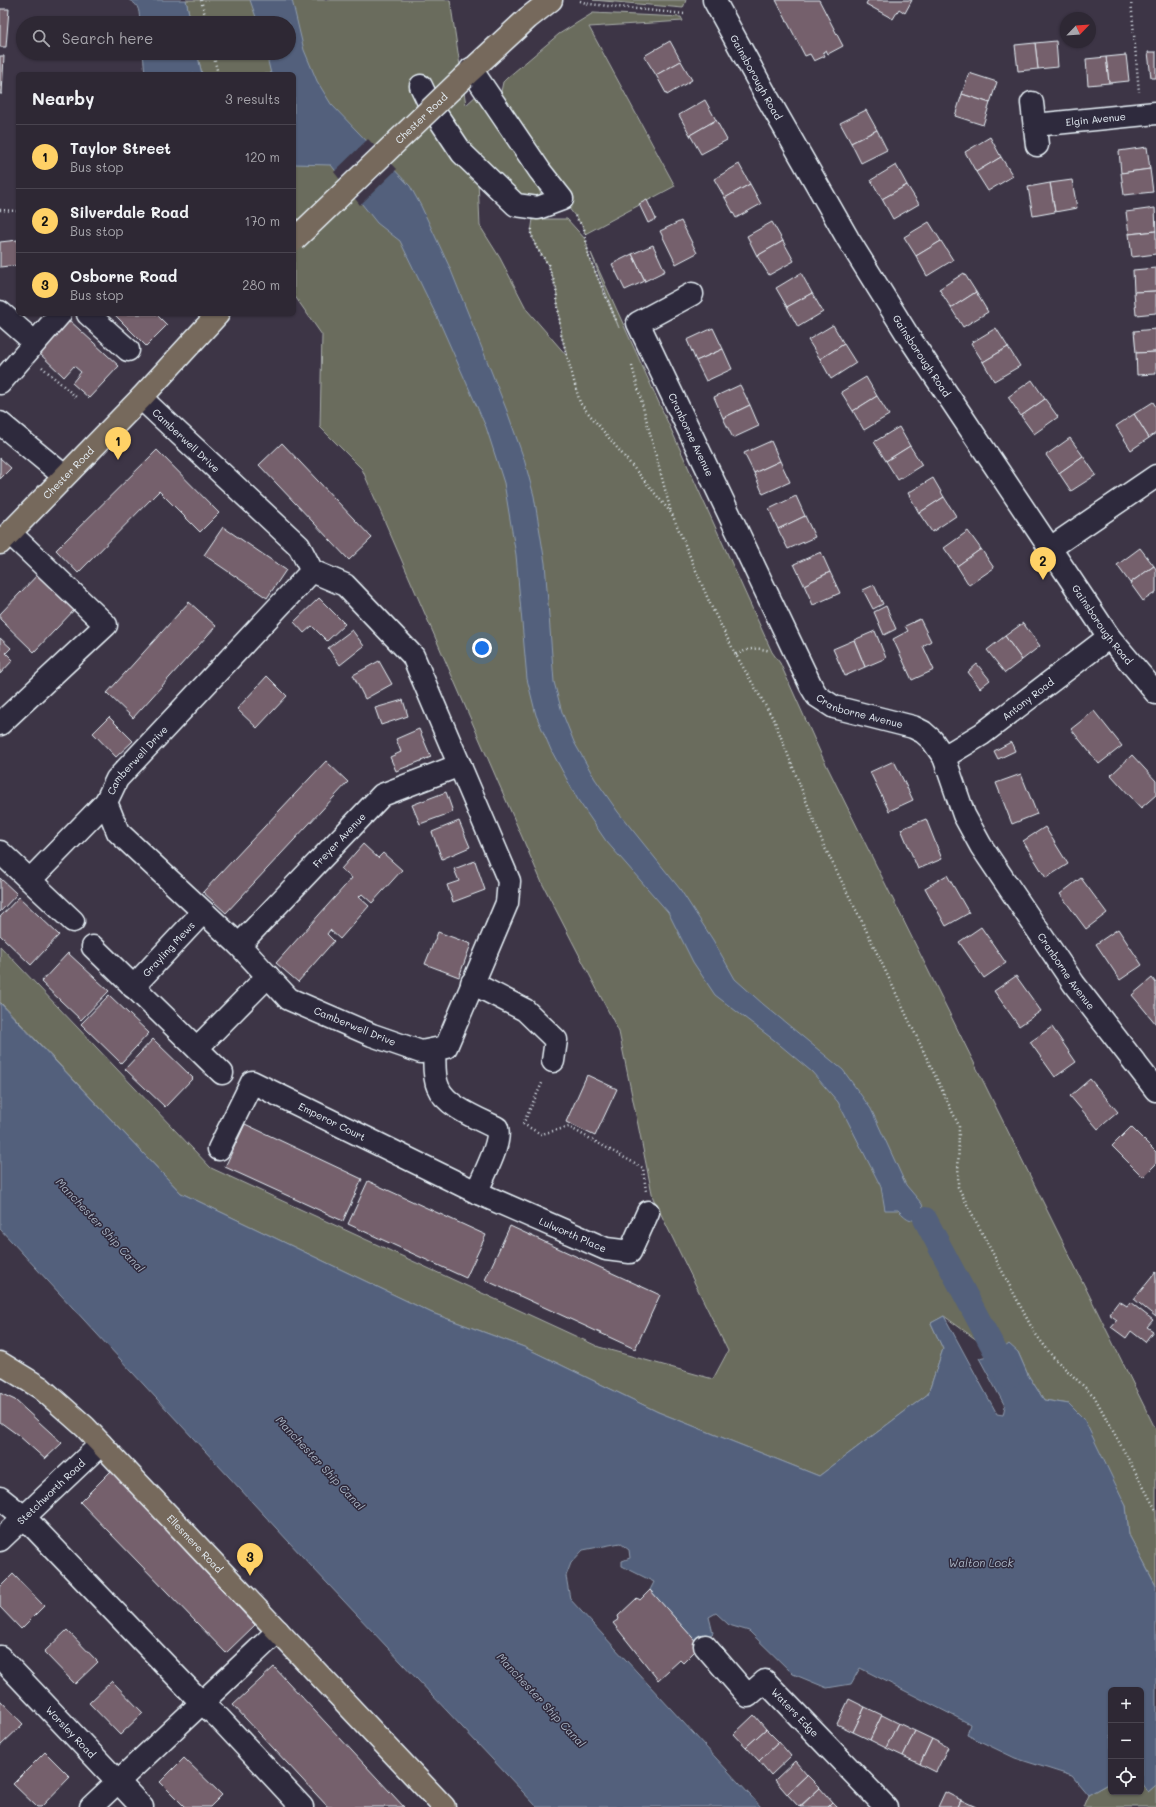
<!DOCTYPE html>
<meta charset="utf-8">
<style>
:root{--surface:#2e2834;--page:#3a3440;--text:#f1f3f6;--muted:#a7a6ac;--line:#49444f;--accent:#ffd166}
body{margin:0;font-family:Mali,sans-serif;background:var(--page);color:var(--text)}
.controls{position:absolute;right:12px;bottom:12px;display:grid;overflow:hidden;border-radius:6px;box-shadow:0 1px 3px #0004}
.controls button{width:36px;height:36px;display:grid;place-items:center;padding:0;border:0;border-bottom:1px solid var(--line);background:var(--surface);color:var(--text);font:20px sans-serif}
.compass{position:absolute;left:1060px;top:12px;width:36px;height:36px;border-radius:50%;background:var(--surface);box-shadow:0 1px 3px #0004;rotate:65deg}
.you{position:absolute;left:482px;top:648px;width:14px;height:14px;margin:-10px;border:3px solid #fff;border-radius:50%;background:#1a73e8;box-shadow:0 0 0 6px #1a73e833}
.badge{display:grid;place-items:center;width:26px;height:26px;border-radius:50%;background:var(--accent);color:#111;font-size:13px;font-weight:700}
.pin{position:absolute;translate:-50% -33px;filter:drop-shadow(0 1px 2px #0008)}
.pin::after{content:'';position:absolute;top:21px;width:14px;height:12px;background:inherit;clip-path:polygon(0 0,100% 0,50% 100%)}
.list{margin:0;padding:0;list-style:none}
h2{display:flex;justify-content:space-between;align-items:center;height:52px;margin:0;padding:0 16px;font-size:17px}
h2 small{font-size:13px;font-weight:400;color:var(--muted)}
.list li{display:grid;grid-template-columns:26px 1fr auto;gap:12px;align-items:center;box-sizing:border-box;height:64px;padding:0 16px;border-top:1px solid var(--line)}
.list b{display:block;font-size:15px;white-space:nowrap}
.list p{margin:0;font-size:13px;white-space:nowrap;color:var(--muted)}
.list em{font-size:13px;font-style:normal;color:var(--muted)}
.icon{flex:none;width:22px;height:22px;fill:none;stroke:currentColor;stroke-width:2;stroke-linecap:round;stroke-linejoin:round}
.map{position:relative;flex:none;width:1156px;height:1807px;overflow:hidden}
.search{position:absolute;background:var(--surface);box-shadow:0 1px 3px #0004;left:16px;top:16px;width:280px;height:44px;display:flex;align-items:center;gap:10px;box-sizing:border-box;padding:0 14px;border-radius:22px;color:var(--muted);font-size:15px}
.panel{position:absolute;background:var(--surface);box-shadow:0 1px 3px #0004;left:16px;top:72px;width:280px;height:244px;border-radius:6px}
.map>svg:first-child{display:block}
.green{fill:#6a6c5d;stroke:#a9aeaa}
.water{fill:#52617c;stroke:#8e9bae}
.pier{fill:#3d3546}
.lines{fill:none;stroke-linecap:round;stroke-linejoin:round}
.canal{stroke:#52617c;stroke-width:24}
.building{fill:#75616c;stroke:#e8f1f8}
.minor-casing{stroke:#e8f1f8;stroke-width:25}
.major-casing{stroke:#e8f1f8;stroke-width:25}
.highway-casing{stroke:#e8f1f8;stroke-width:25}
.path{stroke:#e8f1f8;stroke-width:2.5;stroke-dasharray:1 3;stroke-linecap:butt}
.minor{stroke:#2f2a3d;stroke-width:22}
.major{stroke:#76695c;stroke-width:22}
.highway{stroke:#76695c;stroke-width:22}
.highway-bridge-casing{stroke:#e8f1f8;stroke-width:25;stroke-linecap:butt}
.highway-bridge{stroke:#76695c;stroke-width:22}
.labels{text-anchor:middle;stroke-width:3;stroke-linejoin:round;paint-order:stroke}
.street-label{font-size:10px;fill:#e8f1f8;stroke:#2f2a3d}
.water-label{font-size:11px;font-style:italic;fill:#acb7c6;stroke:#2f2a3d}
</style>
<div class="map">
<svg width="1156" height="1807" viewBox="0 0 1156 1807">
<rect width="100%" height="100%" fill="#3d3546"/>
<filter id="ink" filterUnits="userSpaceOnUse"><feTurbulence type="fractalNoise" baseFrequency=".025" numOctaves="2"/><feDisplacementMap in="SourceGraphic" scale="8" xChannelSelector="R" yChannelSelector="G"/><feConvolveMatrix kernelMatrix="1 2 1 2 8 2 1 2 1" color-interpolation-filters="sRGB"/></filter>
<g filter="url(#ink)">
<g class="green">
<path d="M186 0H450L466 105 478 94 537 183 542 198 536 204 478 180 480 226 500 258 527 310 567 356 561 334 556 288 548 264 536 247 531 233 533 219H567L586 240 589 257 619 328 591 253 772 652 780 663 822 756 1156 1430V1586L1129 1535 1126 1506 1069 1404 1044 1400 1028 1375 1018 1352 996 1354 944 1316 931 1323 943 1349 928 1394 819 1476 658 1412 524 1347 432 1313 181 1193 0 1002V946L211 1168 599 1347 713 1379 728 1351 653 1198 619 1032 542 883 362 469 320 427 322 335 294 295V74H202L197 53H289V23H191Z"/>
<path d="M593 0H686L683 8Z"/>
<path d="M593 13 681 17 683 21 589 27 675 186 585 234 584 228 562 199 500 96 503 82 507 78 559 34Z"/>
<path d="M1141 1781 1148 1792 1156 1785V1807H1083L1088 1795 1111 1782V1792H1141Z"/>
</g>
<g class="water">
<path d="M129 0H186L191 23H140C139 12 140 5 129 0Z"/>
<path d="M250 0H292L304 50 317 81 331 104 410 186 421 206 450 268 507 411 524 459 534 496 545 563 554 682 562 712 574 742 595 779 618 812 680 889 713 940 735 979 763 1004 843 1070 871 1109 906 1185 922 1204 925 1217C911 1223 908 1220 898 1210H885L881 1187 838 1102 812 1072 774 1040 715 995 693 962 668 912 606 841 578 800 551 750 536 715 527 679 516 555 504 483 486 427 440 323 400 241 377 223 331 165 294 164V74H271L266 53H289V23H258Z"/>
<path d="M143 53H197L202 74H145Z"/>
<path d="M0 1003 181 1193 432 1313 524 1347 658 1412 819 1476 928 1394 943 1349 931 1323 944 1316 997 1414 1003 1415 1005 1406 979 1358 996 1354 1009 1344 1018 1352 1028 1375 1044 1400 1069 1404 1084 1419 1126 1506 1129 1535 1156 1586V1785L1148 1792 1141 1781V1690H1111V1782L1088 1795 1072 1776 1015 1758 967 1735 970 1724 860 1668 851 1684 827 1688 793 1674 749 1631 729 1625 716 1613 709 1617 713 1633 699 1645 650 1590 654 1582 622 1566V1561L630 1558 629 1550 620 1543 583 1550 571 1563 566 1576 570 1599 761 1807H537L313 1568 0 1229Z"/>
</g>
<path class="pier" d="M368 139 397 169 360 205 334 172Z"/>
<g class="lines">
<path class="canal" d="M925 1219 1009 1377"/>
</g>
<g class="building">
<path d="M776 0H819L843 46 828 54 826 50 823 52 825 56 814 61 810 54 805 56Z"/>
<path d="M868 0H912L905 13 899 9 893 19 866 4Z"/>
<path d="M0 9H9L6 47H0Z"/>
<path d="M670 41 681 61 656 75 644 56Z"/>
<path d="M1056 41 1058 67 1038 69 1035 43Z"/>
<path d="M1035 43 1038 69 1018 71 1015 45Z"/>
<path d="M1148 52H1156V78H1151Z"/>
<path d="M1126 55 1129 81 1109 83 1106 57Z"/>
<path d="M0 56H4L2 94H0Z"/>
<path d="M1106 57 1109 83 1088 85 1086 59Z"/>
<path d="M681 61 692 80 667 95 656 75Z"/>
<path d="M969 73 997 82 990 103 962 94Z"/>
<path d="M962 94 990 103 983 125 955 116Z"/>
<path d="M705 100 716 120 690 135 679 115Z"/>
<path d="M866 110 877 130 851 143 840 123Z"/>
<path d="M716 120 727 140 701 154 690 135Z"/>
<path d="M877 130 887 150 861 163 851 143Z"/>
<path d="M990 137 1001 157 976 172 965 152Z"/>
<path d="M1147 147 1150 169 1121 173 1119 151Z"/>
<path d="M1001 157 1013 176 988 191 976 172Z"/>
<path d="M739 164 750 184 725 198 714 179Z"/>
<path d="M896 165 907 185 882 199 871 180Z"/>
<path d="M1150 169 1153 192 1124 195 1121 173Z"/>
<path d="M1072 180 1077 208 1055 212 1050 183Z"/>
<path d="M1050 183 1055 212 1033 216 1028 187Z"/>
<path d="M750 184 761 204 736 218 725 198Z"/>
<path d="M907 185 919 204 893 219 882 199Z"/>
<path d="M647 200 656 219 648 223 639 204Z"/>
<path d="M1155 208 1156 231 1129 234 1126 212Z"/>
<path d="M681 221 697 253 676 264 660 231Z"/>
<path d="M772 222 783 241 757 256 747 236Z"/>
<path d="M929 222 941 241 916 256 904 237Z"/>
<path d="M1156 231V254L1132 257 1129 234Z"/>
<path d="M18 240V265L0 267V242Z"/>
<path d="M783 241 794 261 769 275 757 256Z"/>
<path d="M941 241 953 260 927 276 916 256Z"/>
<path d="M653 245 665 271 645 281 632 254Z"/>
<path d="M632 254 645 281 625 290 612 264Z"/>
<path d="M1156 268V291L1134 292 1133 270Z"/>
<path d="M801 273 812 293 787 307 776 288Z"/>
<path d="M964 273 976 292 951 308 939 289Z"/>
<path d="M1156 291V313L1136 315 1134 292Z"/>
<path d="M976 292 988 312 963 327 951 308Z"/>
<path d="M812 293 823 312 798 327 787 307Z"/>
<path d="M114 314H156L167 325 146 346Z"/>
<path d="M68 319 119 366 89 398 72 383 81 372 74 366 64 377 38 352Z"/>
<path d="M833 325 844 344 820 359 808 340Z"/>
<path d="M713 328 723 349 696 361 687 340Z"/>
<path d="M996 328 1008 347 983 362 971 343Z"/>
<path d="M1156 329V352L1136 353 1134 331Z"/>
<path d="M844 344 856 363 831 379 820 359Z"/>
<path d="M1008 347 1020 366 994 381 983 362Z"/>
<path d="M723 349 732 369 706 381 696 361Z"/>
<path d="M1156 352V374L1137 375 1136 353Z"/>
<path d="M866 377 877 396 853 411 841 392Z"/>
<path d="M1032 380 1045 399 1021 416 1008 397Z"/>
<path d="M740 385 750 405 723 418 714 397Z"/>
<path d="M877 396 889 415 864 430 853 411Z"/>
<path d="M1045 399 1058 417 1034 434 1021 416Z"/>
<path d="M1153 402 1156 407V433L1149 438 1134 414Z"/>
<path d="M750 405 759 426 733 438 723 418Z"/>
<path d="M1134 414 1149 438 1131 450 1116 426Z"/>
<path d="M899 427 910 446 886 461 874 442Z"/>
<path d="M1070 438 1083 456 1059 473 1046 455Z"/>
<path d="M771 441 780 461 754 473 744 453Z"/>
<path d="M282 443 372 538 349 560 259 465Z"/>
<path d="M910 446 922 465 898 480 886 461Z"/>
<path d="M157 450 219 513 200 532 159 491 78 573 56 550Z"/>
<path d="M1083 456 1096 475 1071 491 1059 473Z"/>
<path d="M0 458 11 468 0 479Z"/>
<path d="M780 461 790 482 763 494 754 473Z"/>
<path d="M933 478 944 497 919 513 908 493Z"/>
<path d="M796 496 805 516 778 529 769 509Z"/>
<path d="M944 497 956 516 932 532 919 513Z"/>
<path d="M805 516 815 537 788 549 778 529Z"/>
<path d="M223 527 286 570 267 598 204 555Z"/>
<path d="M968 531 981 549 957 566 944 548Z"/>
<path d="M1140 548 1154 566 1130 583 1117 565Z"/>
<path d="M981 549 994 568 969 585 957 566Z"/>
<path d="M821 552 830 572 804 585 794 564Z"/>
<path d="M1154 566 1156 569V592L1143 601 1130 583Z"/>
<path d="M41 571 77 607 34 652 0 619V614Z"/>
<path d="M830 572 840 593 813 605 804 585Z"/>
<path d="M874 585 883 604 873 609 863 590Z"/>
<path d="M319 598 345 624 327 641 312 626 304 633 294 622Z"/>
<path d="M189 602 216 626 133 718 107 693Z"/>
<path d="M886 606 896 629 884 635 874 612Z"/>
<path d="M920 619 931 641 923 646 934 670 912 680 893 639 908 631 905 626Z"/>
<path d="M1023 623 1040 646 1022 660 1005 636Z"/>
<path d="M352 630 364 646 340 665 328 648Z"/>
<path d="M875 631 886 658 865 667 854 640Z"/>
<path d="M1005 636 1022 660 1005 673 987 650Z"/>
<path d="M0 638 11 648 6 653 13 660 0 674Z"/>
<path d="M854 640 865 667 845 676 833 649Z"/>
<path d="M379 661 392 684 365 699 353 675Z"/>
<path d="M977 664 990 680 980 688 968 672Z"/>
<path d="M267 676 287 696 257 728 237 709Z"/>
<path d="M403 700 408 716 381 725 375 708Z"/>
<path d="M1094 711 1122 746 1099 764 1071 729Z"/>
<path d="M109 717 133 741 116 757 93 733Z"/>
<path d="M419 729 431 757 396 771 390 757 401 752 396 739Z"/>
<path d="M1011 742 1015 751 998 759 994 751Z"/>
<path d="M1132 755 1156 781V795L1141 808 1111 775Z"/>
<path d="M326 761 348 782 226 913 203 892Z"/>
<path d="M894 761 913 800 889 811 870 772Z"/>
<path d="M1021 774 1037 814 1012 824 996 783Z"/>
<path d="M446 792 453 812 420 824 412 805Z"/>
<path d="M926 819 942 859 918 869 901 829Z"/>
<path d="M459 821 470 847 442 859 432 832Z"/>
<path d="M1045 827 1068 864 1046 878 1023 841Z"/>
<path d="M363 844 378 858 383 853 402 870 372 903 362 894 359 897 369 906 340 939 330 930 327 934 334 941 298 982 276 963 352 878 341 869Z"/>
<path d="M475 861 485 890 453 902 447 885 459 881 454 869Z"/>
<path d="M947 875 969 913 946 926 925 888Z"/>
<path d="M0 878 17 894 0 912Z"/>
<path d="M1081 878 1107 913 1086 929 1060 894Z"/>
<path d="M19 897 59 935 31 965 0 935V917Z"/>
<path d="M981 927 1006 963 984 978 959 942Z"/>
<path d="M1118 929 1142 965 1120 980 1096 944Z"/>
<path d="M438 932 471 944 459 977 425 964Z"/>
<path d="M68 953 109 991 81 1020 41 982Z"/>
<path d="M1016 976 1041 1011 1019 1026 994 991Z"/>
<path d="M1152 978 1156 983V1024L1132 995Z"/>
<path d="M109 995 149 1033 121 1063 81 1024Z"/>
<path d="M1052 1027 1076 1062 1055 1077 1030 1042Z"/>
<path d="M153 1039 193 1078 165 1107 125 1069Z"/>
<path d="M587 1075 617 1089 595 1136 566 1122Z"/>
<path d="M1090 1079 1118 1112 1098 1129 1070 1096Z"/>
<path d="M245 1124 362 1179 343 1221 225 1167Z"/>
<path d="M1131 1127 1156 1152V1164L1143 1177 1112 1146Z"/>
<path d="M368 1181 486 1235 466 1278 348 1224Z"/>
<path d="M510 1226 660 1295 635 1349 485 1280Z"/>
<path d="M1156 1272V1317L1134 1299Z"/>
<path d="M1119 1301 1127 1306 1130 1302 1153 1320 1147 1327 1153 1331 1145 1342 1131 1331 1126 1338 1111 1327 1117 1320 1109 1314Z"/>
<path d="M0 1393 15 1400 62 1443 45 1459 18 1435 0 1422Z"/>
<path d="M111 1471 255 1625 226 1653 80 1502Z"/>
<path d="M13 1574 44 1606 21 1629 0 1607V1587Z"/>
<path d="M650 1590 700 1646 683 1663 680 1660 658 1680 613 1623 619 1619 618 1616 637 1598 640 1600Z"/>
<path d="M67 1630 98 1662 75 1684 44 1652Z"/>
<path d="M274 1667 404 1807H328L233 1705Z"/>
<path d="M112 1681 143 1713 120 1735 89 1703Z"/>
<path d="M849 1699 865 1707 853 1732 837 1724Z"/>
<path d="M0 1700 23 1724 0 1746Z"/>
<path d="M865 1707 882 1715 870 1740 853 1732Z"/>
<path d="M754 1715 766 1729 746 1747 734 1734Z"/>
<path d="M882 1715 898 1723 886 1748 870 1740Z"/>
<path d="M898 1723 915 1731 903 1756 886 1748Z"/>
<path d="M766 1729 779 1742 759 1761 746 1747Z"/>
<path d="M915 1731 932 1739 920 1764 903 1756Z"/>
<path d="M932 1739 948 1747 936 1772 920 1764Z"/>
<path d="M779 1742 791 1756 771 1775 759 1761Z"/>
<path d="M45 1752 70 1777 41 1807H37L13 1784Z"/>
<path d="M184 1758 222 1795 210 1807H185L160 1782Z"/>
<path d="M795 1761 807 1775 787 1794 775 1780Z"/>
<path d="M807 1775 820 1788 799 1807 787 1794Z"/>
<path d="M820 1788 832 1802 827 1807H800Z"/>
<path d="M945 1792 961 1800 958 1807H938Z"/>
<path d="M961 1800 976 1807H958Z"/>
<path d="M832 1802 837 1807H827Z"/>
</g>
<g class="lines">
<defs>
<g id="minor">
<path id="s1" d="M714 0 767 97 848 239 907 334 1109 637 1156 693"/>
<path d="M421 86 430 105 462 153 516 205 538 208 562 199 540 171 471 69"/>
<path d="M1032 103 1037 145"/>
<path id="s2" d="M1035 125 1156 113"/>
<path id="s3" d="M692 294 638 323 811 686 817 696 834 707 913 727 923 732 932 740 944 757 964 815 981 846 1074 984 1156 1090"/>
<path d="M0 312 34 342"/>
<path d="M88 314 128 350"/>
<path d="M0 383 60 314"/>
<path id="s4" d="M141 398 299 546 312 571 345 585 413 656 509 881 507 903 446 1047 421 1052 372 1035 289 999 239 945 118 832 106 802 117 779 312 571"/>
<path d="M0 423 64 476"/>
<path d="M1049 549 1156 476"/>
<path d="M0 724 106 625 10 533"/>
<path id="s5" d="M944 757 982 734 1109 637"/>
<path d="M0 852 73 921"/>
<path d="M30 880 106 802"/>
<path id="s6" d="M239 945 382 795 460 765"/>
<path d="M93 947 222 1073"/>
<path d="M472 983 525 1010 556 1040 553 1061"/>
<path id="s7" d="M133 987 203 912"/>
<path d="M197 1048 268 976"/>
<path d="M434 1050C435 1061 433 1076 438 1087 445 1106 479 1119 497 1128 502 1142 484 1174 478 1189V1193"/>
<path id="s8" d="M219 1149 252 1082 478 1193 606 1249 630 1252 648 1212"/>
<path d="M0 1498 24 1517 201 1702 219 1718 302 1807"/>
<path id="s9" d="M0 1540 101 1444"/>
<path id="s10" d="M705 1646 748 1696 765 1681 886 1807"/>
<path id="s11" d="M0 1657 142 1807"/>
<path d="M91 1807 278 1631"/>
</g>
<g id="major">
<path id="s12" d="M0 1363 41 1388 85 1427 444 1807"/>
</g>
<g id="highway">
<path d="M464 77 528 18 551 0"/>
<path id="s13" d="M0 543 141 398 218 314"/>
</g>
</defs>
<use href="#minor" class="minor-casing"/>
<use href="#major" class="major-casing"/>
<use href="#highway" class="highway-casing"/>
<g class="path">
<path d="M201 0 207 23"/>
<path d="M1131 0 1139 92"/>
<path d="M580 1 589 4 685 14"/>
<path d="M213 53 218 74"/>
<path d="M0 210 18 211"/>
<path d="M575 216 584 228 589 257 616 320"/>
<path d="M532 229 531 233 536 247 548 264 556 288 561 334 580 403 672 514 711 606 736 655 775 722 824 846 866 930 959 1126 958 1187 1034 1332 1053 1357 1094 1396 1156 1510"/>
<path d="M632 366 671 512"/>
<path d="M42 367 76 397"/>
<path d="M736 655C749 648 756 647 770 651"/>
<path d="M523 1124 541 1134 569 1127 643 1168 646 1191"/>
<path d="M523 1124 543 1081"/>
</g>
<use href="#minor" class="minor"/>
<use href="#major" class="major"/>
<use href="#highway" class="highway"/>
<defs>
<g id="highway-bridge">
<path id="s14" d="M294 240 464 77"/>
</g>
</defs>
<use href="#highway-bridge" class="highway-bridge-casing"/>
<use href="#highway-bridge" class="highway-bridge"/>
</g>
</g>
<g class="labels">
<g class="street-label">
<text dy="4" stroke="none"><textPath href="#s1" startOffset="88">Gainsborough Road</textPath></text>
<text dy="4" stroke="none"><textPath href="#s14" startOffset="176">Chester Road</textPath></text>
<text dy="4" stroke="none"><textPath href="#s2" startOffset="61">Elgin Avenue</textPath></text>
<text dy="4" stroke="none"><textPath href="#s1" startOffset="412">Gainsborough Road</textPath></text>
<text dy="4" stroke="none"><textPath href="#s3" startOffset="185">Cranborne Avenue</textPath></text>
<text dy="4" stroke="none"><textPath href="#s4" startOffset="62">Camberwell Drive</textPath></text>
<text dy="4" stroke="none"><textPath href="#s13" startOffset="98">Chester Road</textPath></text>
<text dy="4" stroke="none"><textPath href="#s1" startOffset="736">Gainsborough Road</textPath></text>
<text dy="4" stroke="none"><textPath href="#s5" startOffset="102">Antony Road</textPath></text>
<text dy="4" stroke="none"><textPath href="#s3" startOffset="521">Cranborne Avenue</textPath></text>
<text dy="4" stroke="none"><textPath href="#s4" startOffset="1294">Camberwell Drive</textPath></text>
<text dy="4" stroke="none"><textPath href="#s6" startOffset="145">Freyer Avenue</textPath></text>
<text dy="4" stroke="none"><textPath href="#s7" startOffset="52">Grayling Mews</textPath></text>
<text dy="4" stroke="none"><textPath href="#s3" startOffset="869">Cranborne Avenue</textPath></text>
<text transform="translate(355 1026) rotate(22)" y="4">Camberwell Drive</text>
<text dy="4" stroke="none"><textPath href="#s8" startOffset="164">Emperor Court</textPath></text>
<text dy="4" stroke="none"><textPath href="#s8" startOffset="430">Lulworth Place</textPath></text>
<text dy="4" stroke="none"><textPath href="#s9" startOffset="70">Stetchworth Road</textPath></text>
<text dy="4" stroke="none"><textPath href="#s12" startOffset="267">Ellesmere Road</textPath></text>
<text dy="4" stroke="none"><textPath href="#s10" startOffset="132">Waters Edge</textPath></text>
<text dy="4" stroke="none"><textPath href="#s11" startOffset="103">Worsley Road</textPath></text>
</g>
<g class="water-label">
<text transform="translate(100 1225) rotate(47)" y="4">Manchester Ship Canal</text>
<text transform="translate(320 1463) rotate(47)" y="4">Manchester Ship Canal</text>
<text x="981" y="1567">Walton Lock</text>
<text transform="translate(541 1700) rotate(47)" y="4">Manchester Ship Canal</text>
</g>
</g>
</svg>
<div class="controls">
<button>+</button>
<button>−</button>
<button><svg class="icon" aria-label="locate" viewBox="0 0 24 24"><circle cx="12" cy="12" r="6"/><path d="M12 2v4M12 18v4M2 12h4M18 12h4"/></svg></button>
</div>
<svg class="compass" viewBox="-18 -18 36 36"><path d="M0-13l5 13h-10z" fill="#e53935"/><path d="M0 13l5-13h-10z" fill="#a7a6ac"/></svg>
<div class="you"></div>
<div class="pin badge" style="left:118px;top:460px">1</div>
<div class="pin badge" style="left:1043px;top:580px">2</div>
<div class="pin badge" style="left:250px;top:1576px">3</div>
<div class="search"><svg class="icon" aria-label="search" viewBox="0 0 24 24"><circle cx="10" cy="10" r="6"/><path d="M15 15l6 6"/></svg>Search here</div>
<section class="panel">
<h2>Nearby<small>3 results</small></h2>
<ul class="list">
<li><span class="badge">1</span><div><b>Taylor Street</b><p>Bus stop</p></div><em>120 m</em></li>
<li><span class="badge">2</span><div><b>Silverdale Road</b><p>Bus stop</p></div><em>170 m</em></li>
<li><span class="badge">3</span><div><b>Osborne Road</b><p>Bus stop</p></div><em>280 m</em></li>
</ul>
</section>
</div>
